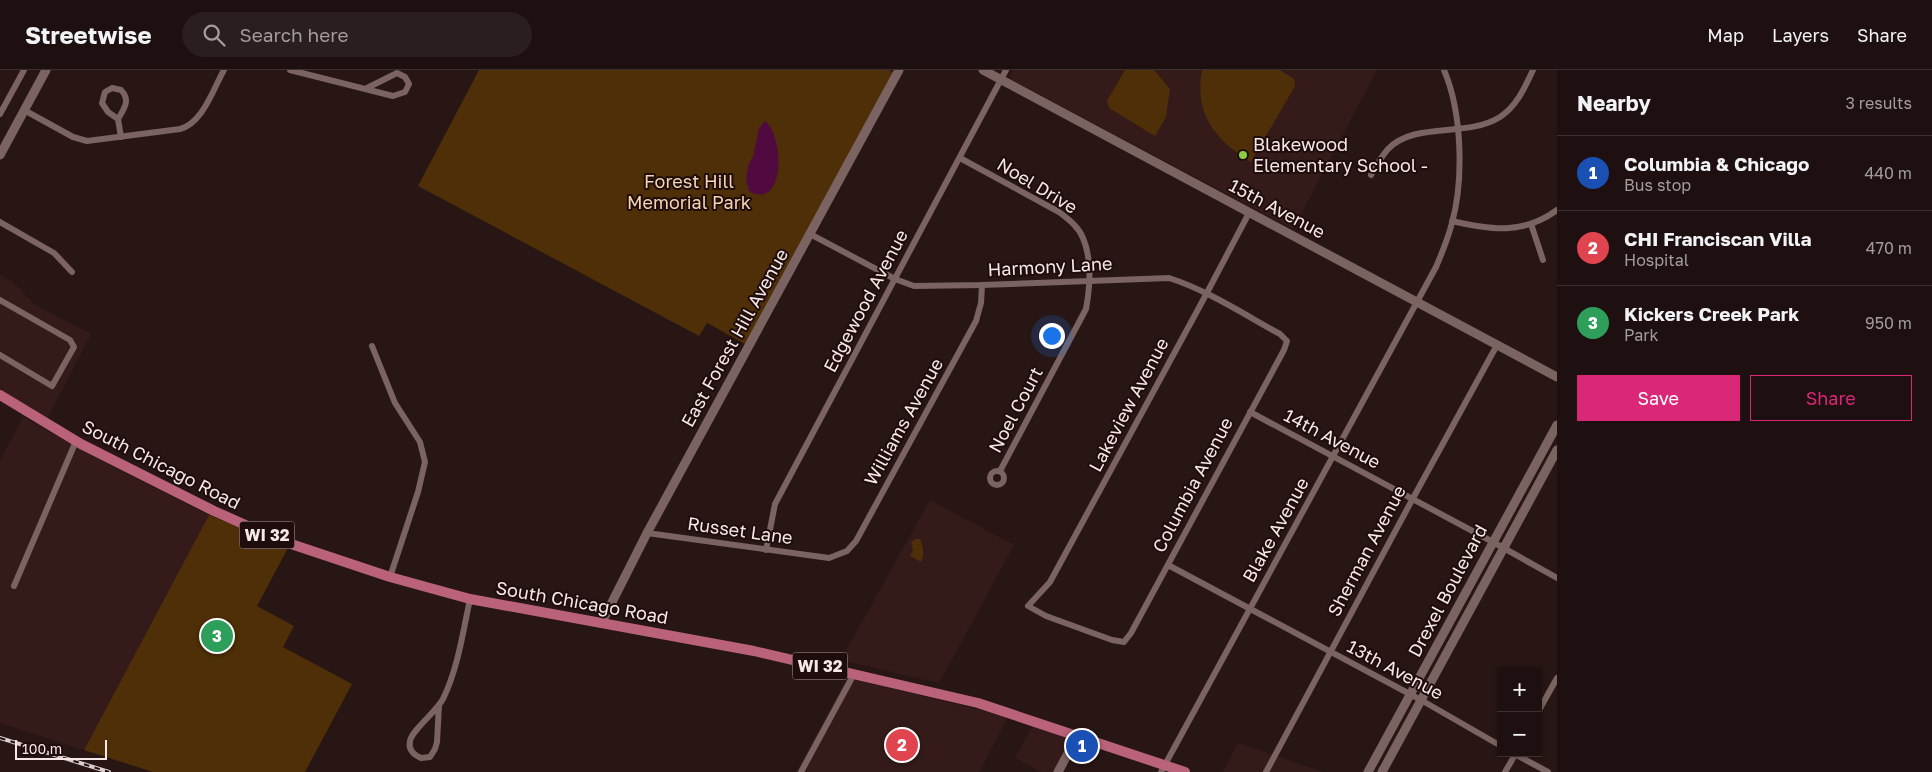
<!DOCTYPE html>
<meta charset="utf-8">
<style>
:root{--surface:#1e1010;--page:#2b1e1e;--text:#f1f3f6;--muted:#a19d9f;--line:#3c3030;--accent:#db2777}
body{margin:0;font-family:"Golos Text",sans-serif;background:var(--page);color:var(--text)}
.controls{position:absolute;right:15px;bottom:15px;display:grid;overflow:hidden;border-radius:0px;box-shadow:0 1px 4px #0004}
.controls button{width:45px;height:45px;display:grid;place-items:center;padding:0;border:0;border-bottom:1px solid var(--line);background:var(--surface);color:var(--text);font:25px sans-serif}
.scale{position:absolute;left:15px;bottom:12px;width:92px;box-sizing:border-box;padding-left:5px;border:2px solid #f5e8e6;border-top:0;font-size:14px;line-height:18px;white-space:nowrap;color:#f5e8e6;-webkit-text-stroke:4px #1e0d0c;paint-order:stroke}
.you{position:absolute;left:1051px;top:265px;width:18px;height:18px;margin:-12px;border:4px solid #fff;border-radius:50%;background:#1a73e8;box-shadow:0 0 0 8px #1a73e833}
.badge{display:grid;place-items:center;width:32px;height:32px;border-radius:50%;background:var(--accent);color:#fff;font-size:16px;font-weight:700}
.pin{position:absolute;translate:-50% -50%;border:2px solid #fff;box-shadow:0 1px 5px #0006}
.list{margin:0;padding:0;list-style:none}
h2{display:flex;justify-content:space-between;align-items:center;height:65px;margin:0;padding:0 20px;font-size:21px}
h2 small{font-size:16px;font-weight:400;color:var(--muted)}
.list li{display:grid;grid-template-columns:32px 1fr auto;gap:15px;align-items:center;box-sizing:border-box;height:75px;padding:0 20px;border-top:1px solid var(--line)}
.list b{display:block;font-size:19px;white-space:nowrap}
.list p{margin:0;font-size:16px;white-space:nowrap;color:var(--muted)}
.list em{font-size:16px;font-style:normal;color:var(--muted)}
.actions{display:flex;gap:10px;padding:15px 20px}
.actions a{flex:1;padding:11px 0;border:1px solid var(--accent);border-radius:0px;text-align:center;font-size:18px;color:var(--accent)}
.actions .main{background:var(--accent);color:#fff}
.icon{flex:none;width:28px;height:28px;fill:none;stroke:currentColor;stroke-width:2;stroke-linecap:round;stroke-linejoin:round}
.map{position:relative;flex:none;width:1557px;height:702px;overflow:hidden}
header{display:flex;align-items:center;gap:30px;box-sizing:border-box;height:70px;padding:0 25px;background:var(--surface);border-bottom:1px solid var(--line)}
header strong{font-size:24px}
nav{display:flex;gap:28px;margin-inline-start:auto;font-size:18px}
.search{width:350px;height:45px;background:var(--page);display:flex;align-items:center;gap:12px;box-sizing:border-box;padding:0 18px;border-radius:28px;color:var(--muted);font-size:19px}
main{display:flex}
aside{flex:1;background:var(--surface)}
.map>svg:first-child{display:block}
.built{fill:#341b1a}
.green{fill:#4e2f08}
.water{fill:#500a3f}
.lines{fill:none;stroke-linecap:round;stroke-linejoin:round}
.street{stroke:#7a6361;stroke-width:6}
.secondary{stroke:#7a6361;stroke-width:9}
.primary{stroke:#bb627b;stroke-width:10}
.rail-casing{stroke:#dbcecc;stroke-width:4}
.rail{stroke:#1e0d0c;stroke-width:2;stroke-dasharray:5.5;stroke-linecap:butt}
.poi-dot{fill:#8ecd43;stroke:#1e0d0c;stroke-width:2}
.labels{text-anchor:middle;stroke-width:4;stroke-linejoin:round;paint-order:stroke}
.shield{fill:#1e0d0c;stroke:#b4a6a5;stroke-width:1}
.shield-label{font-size:16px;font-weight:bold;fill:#f5e8e6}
.poi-label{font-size:18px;fill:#f5e8e6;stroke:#1e0d0c;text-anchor:start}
.park-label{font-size:18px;fill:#f6d4b2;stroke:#1e0d0c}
.street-label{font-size:18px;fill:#f5e8e6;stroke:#1e0d0c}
</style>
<header>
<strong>Streetwise</strong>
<div class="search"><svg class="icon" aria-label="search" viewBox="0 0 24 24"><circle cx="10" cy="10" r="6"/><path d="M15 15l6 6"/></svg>Search here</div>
<nav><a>Map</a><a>Layers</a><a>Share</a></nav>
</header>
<main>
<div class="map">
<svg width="1557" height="702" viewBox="0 0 1557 702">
<rect width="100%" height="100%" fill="#281615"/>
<g class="built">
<path d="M1013 0H1377L1293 159 1014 11 1011 8 1010 5Z"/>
<path d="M0 205 13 212 35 235 91 264 47 349 0 321Z"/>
<path d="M23 347 96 388 209 445 84 680 0 653V391Z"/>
<path d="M930 430 1014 475 939 613 841 590Z"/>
<path d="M847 608 997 644 1008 647 979 702H796Z"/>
<path d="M1033 655 1062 666 1067 670V678L1055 702H1041L1015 688Z"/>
<path d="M1238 673 1323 702H1223Z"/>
</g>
<g class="green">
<path d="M479 0H889L894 3 747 275 707 253 699 266 418 116Z"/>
<path d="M1125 0H1154L1170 19 1166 47 1155 66 1109 38 1107 31Z"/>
<path d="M1202 0H1280L1294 9 1295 16 1251 92C1215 70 1194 45 1202 0Z"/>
<path d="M209 445 288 478 257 536 294 556 283 577 352 614 305 702H153L84 680Z"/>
<path d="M916 469H920C923 477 925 485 921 492L910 486 913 480 911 472Z"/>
</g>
<path class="water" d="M765 51C786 69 784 141 749 121L746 109 749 93 753 87 759 58Z"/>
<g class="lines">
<g class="street">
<path d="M290 0 393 26 405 22 409 14 405 7 397 3 367 18"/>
<path d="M112 18 121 20C131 30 124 39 118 49L108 42 102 33 105 22Z"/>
<path d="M24 40 73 67 87 71 180 59C203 53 213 19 224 0"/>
<path d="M0 44 24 0"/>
<path d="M118 49 121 67"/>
<path d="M960 88 1059 142C1068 149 1078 156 1083 168 1092 189 1090 217 1086 239L1000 401"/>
<path d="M1371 105C1376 96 1381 87 1388 79 1415 51 1467 68 1500 47 1517 36 1525 17 1533 0"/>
<path d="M1452 151C1491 160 1523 165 1557 140"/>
<path d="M0 152 54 183 72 202"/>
<path d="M1531 154 1543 190"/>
<path d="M810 164 895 209 914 216 982 215 1169 208C1207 220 1245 245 1280 264L1287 271 1284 280 1131 563 1124 572 1112 570 1046 546 1028 536 1050 512 1202 232 1210 217 1249 143"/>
<path d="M0 230 70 270 74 277 52 316 0 285"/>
<path d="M372 276 395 333 420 372 425 392 418 422 390 507"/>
<path d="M1250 342 1493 472 1557 508"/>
<circle cx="997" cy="408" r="7"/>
<path d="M647 463 829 488 847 481 856 471 976 251 981 233 982 215"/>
<path d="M766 480 775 434 1006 0"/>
<path d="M1168 495 1421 630 1501 676"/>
<path d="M14 516 76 371"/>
<path d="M439 635 437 672 435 679 430 687 421 688C414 685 408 680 410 671 412 660 436 642 443 629 458 598 463 562 470 529"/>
<path d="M1538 642 1557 608"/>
<path d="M1513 683 1548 702"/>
<path d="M801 702 854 604"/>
<path d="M1161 702 1436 197C1442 183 1448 168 1452 153 1464 109 1462 42 1444 0"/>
<path d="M1266 702 1412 430 1497 275"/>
<path d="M1505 702 1516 683"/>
</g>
<g class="secondary">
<path d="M983 0 1557 307"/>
<path d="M0 85 46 0"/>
<path d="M602 552 647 463 899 0"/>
<path d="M1058 702 1078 665"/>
<path d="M1368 702 1557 355"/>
<path d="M1382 702 1557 380"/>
</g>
<path class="primary" d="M0 325 81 374 214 441 279 470 390 507 470 529 754 581 978 633 1185 702"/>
<defs>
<path id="rail" d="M0 668 109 702"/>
</defs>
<use href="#rail" class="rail-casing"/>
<use href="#rail" class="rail"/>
</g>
<circle class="poi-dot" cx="1243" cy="85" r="5"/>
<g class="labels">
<g class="shield">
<rect x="239.5" y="451.5" width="55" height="27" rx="4"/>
<rect x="792.5" y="582.5" width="55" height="27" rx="4"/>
</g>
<g class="shield-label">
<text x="267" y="471">WI 32</text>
<text x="820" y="602">WI 32</text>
</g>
<g class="poi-label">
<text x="1253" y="81">Blakewood<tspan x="1253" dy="21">Elementary School -</tspan></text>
</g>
<g class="park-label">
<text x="689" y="118">Forest Hill<tspan x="689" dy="21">Memorial Park</tspan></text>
</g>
<g class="street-label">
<text transform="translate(1037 116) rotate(31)" y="6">Noel Drive</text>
<text transform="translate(1277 139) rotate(28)" y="6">15th Avenue</text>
<text transform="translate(1050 197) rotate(-3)" y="6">Harmony Lane</text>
<text transform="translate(866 231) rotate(-62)" y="6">Edgewood Avenue</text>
<text transform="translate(735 268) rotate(-61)" y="6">East Forest Hill Avenue</text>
<text transform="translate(1129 335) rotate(-62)" y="6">Lakeview Avenue</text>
<text transform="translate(1016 340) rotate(-62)" y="6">Noel Court</text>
<text transform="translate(904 352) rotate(-61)" y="6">Williams Avenue</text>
<text transform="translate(1332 369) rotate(28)" y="6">14th Avenue</text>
<text transform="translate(161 395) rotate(27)" y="6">South Chicago Road</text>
<text transform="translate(1193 415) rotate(-62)" y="6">Columbia Avenue</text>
<text transform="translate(1276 460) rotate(-61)" y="6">Blake Avenue</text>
<text transform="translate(740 461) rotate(8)" y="6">Russet Lane</text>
<text transform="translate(1367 481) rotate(-62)" y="6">Sherman Avenue</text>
<text transform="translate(1448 521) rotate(-62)" y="6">Drexel Boulevard</text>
<text transform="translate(582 533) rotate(10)" y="6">South Chicago Road</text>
<text transform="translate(1395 600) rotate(28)" y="6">13th Avenue</text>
</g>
</g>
</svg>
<div class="controls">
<button>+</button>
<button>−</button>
</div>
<div class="scale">100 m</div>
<div class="you"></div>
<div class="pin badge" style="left:1082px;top:676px;background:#1a4fb4">1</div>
<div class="pin badge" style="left:902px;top:675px;background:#e0444e">2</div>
<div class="pin badge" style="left:217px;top:566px;background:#2e9e5b">3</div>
</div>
<aside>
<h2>Nearby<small>3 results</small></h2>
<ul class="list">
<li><span class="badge" style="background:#1a4fb4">1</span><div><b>Columbia &amp; Chicago</b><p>Bus stop</p></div><em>440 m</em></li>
<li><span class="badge" style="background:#e0444e">2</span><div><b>CHI Franciscan Villa</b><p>Hospital</p></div><em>470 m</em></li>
<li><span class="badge" style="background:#2e9e5b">3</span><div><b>Kickers Creek Park</b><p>Park</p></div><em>950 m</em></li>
</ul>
<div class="actions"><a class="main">Save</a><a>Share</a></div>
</aside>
</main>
